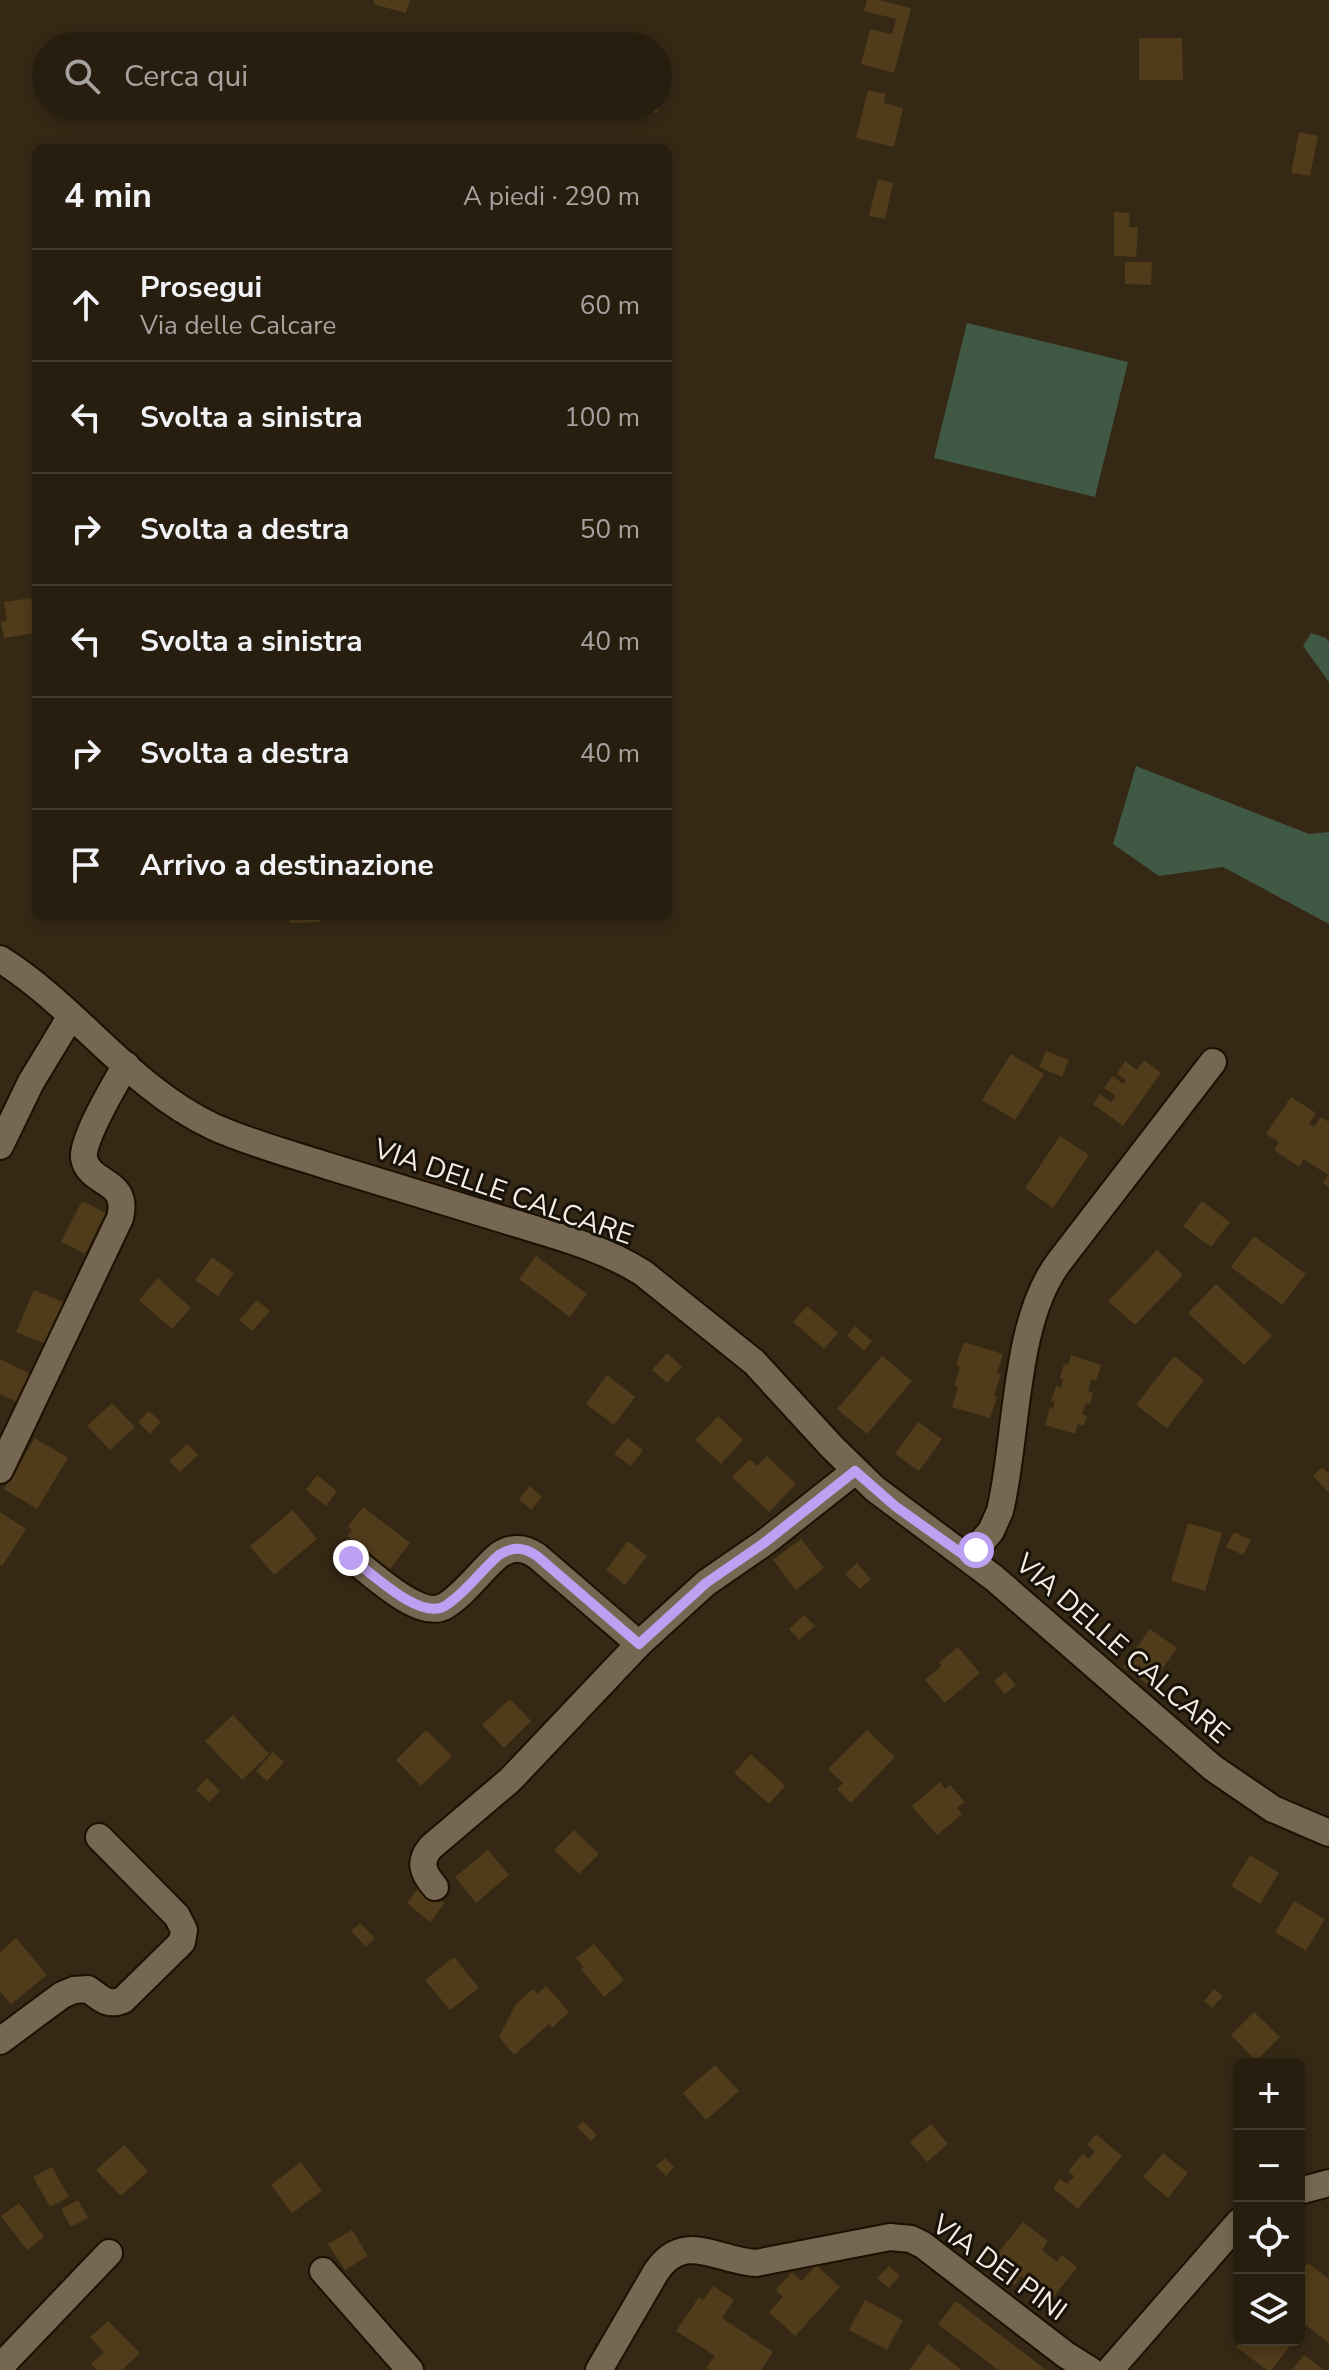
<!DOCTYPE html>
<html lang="it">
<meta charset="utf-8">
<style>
:root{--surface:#281e10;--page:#342b1e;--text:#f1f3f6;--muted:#a5a29f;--line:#443c30}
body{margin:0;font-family:"Nunito Sans",sans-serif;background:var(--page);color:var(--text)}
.controls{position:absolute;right:24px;bottom:24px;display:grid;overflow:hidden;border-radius:12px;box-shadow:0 4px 12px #0003}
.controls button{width:72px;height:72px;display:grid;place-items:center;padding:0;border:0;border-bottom:2px solid var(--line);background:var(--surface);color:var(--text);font:40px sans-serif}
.stop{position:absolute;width:24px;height:24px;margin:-18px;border:6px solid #bca0f2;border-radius:50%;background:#fff}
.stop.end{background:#bca0f2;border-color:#fff;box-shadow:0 2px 8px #0008}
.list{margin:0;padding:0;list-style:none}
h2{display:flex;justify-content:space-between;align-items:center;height:104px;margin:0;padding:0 32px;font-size:34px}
h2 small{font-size:26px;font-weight:400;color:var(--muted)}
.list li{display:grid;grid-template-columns:52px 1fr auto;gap:24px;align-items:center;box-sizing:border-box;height:112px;padding:0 32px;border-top:2px solid var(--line)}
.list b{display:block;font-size:30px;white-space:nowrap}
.list p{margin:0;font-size:26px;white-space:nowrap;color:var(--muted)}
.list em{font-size:26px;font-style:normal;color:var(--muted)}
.icon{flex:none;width:44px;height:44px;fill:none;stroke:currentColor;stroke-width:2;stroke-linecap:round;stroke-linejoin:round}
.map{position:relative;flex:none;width:1329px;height:2370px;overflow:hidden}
.search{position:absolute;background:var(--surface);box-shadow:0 4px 12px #0003;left:32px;top:32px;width:640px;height:88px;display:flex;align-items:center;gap:20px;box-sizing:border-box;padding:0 28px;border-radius:44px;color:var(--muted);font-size:30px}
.panel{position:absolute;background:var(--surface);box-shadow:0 4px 12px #0003;left:32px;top:144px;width:640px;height:776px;border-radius:12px}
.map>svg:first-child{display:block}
.green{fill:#405944}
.building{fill:#503b1a}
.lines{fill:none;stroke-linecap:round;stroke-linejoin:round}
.minor-casing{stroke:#1c1001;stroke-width:30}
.minor{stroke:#766752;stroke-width:26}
.route{stroke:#bca0f2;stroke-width:10}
.labels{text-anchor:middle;stroke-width:6;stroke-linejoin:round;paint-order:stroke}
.street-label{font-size:28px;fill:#f5ede1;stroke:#18120a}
</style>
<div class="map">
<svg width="1329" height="2370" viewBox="0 0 1329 2370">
<rect width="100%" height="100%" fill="#352815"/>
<g class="green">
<path d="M967 323 1128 362 1095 497 934 458Z"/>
<path d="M1311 633 1326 638 1329 642V682L1303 646Z"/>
<path d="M1136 766 1309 834 1329 832V924L1223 867 1159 876 1113 844Z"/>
</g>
<g class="building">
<path d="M374 0H410L406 13 373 4Z"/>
<path d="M867 0H879L911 8 894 73 861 64 870 29 892 34 896 19 864 11Z"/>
<path d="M1139 38H1182L1183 80H1139Z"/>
<path d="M868 90 886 94 884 103 903 108 894 147 856 138Z"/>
<path d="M612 106H659L658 113 612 110Z"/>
<path d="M1299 132 1318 136 1310 176 1291 173Z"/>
<path d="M878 179 893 183 885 219 869 216Z"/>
<path d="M1114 212 1130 213 1129 227H1138L1136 257 1114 256Z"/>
<path d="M1125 262H1152L1151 285 1125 284Z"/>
<path d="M31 598 36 633 4 638 1 622 7 621 4 602Z"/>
<path d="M290 916H320V922L290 923Z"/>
<path d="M1046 1051 1069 1060 1062 1077 1039 1067Z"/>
<path d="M1011 1054 1044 1074 1015 1120 982 1100Z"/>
<path d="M1144 1060 1161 1073 1123 1126 1093 1104 1100 1094 1111 1102 1116 1096 1104 1088 1113 1076 1123 1084 1126 1080 1117 1074 1125 1061 1137 1070Z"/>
<path d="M1291 1097 1316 1113 1309 1124 1314 1127 1321 1117 1329 1122V1187L1323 1183 1328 1175 1304 1159 1299 1167 1274 1150 1279 1142 1266 1134Z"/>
<path d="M1060 1136 1089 1155 1053 1208 1025 1188Z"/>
<path d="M82 1201 106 1213 85 1254 61 1242Z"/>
<path d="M1202 1201 1230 1222 1211 1247 1183 1226Z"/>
<path d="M1254 1236 1306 1274 1282 1305 1231 1267Z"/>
<path d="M1157 1250 1183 1275 1135 1325 1108 1301Z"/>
<path d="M536 1256 587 1294 570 1317 519 1279Z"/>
<path d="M212 1257 234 1273 218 1296 195 1280Z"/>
<path d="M158 1278 191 1308 172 1329 139 1300Z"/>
<path d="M1216 1284 1272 1336 1244 1365 1188 1313Z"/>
<path d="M34 1290 63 1302 45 1344 16 1332Z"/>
<path d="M257 1300 270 1311 252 1331 239 1320Z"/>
<path d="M807 1306 838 1333 824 1349 793 1322Z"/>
<path d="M855 1326 872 1341 864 1351 847 1336Z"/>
<path d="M964 1342 1003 1354 997 1373 1001 1374 994 1396 997 1397 990 1418 952 1407 958 1387 954 1386 960 1367 956 1365Z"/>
<path d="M667 1353 682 1367 667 1383 652 1370Z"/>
<path d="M1071 1355 1101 1365 1096 1381 1091 1379 1088 1391 1093 1393 1090 1404 1086 1403 1082 1414 1087 1416 1084 1426 1078 1424 1075 1434 1045 1425 1050 1407 1053 1409 1055 1402 1051 1401 1056 1386 1061 1388 1063 1379 1060 1378 1064 1364 1068 1365Z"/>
<path d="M882 1356 912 1381 867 1434 837 1409Z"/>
<path d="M1174 1356 1204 1380 1167 1428 1136 1405Z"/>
<path d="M0 1359 35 1376 21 1404 0 1394Z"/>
<path d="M607 1375 635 1397 614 1425 586 1404Z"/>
<path d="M112 1403 135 1427 110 1450 87 1426Z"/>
<path d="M149 1411 161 1422 150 1434 138 1422Z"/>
<path d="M718 1416 743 1440 721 1464 695 1440Z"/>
<path d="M918 1422 942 1439 919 1471 895 1454Z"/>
<path d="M35 1438 68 1458 37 1509 4 1489Z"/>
<path d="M627 1438 643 1450 631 1466 614 1454Z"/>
<path d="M187 1444 198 1455 180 1472 169 1461Z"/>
<path d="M767 1456 796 1484 769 1512 732 1477 750 1459 757 1466Z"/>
<path d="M1322 1467 1329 1474V1493L1313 1476Z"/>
<path d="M317 1475 337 1491 326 1506 306 1490Z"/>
<path d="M530 1486 542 1497 531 1510 519 1499Z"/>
<path d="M363 1507 410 1543 390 1569 347 1536 352 1530 348 1526Z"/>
<path d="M293 1510 317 1539 274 1575 250 1546Z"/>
<path d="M0 1512 26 1529 2 1566 0 1564Z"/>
<path d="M1188 1523 1222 1533 1205 1591 1171 1581Z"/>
<path d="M1234 1532 1251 1540 1243 1555 1226 1547Z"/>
<path d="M801 1539 824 1568 796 1590 773 1560Z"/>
<path d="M628 1541 647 1556 625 1585 606 1570Z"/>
<path d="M857 1563 871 1579 860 1589 845 1574Z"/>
<path d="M804 1615 815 1626 799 1640 789 1629Z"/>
<path d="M1150 1629 1177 1648 1150 1686 1123 1667Z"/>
<path d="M958 1647 980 1673 945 1703 925 1680 941 1666 939 1662Z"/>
<path d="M1005 1672 1016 1685 1005 1694 994 1681Z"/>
<path d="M510 1699 531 1721 504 1748 482 1725Z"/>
<path d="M233 1715 269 1754 242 1780 205 1741Z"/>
<path d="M426 1730 452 1756 421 1786 396 1760Z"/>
<path d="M867 1730 895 1757 851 1803 837 1789 843 1783 828 1769Z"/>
<path d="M273 1752 284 1762 267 1781 256 1771Z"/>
<path d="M751 1754 785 1786 769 1804 734 1773Z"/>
<path d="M207 1778 220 1791 209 1802 196 1790Z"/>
<path d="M940 1782 945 1789 950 1785 965 1802 957 1808 962 1814 937 1835 912 1806Z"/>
<path d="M574 1830 599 1854 579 1874 554 1850Z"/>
<path d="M488 1850 509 1875 476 1903 455 1877Z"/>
<path d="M1250 1855 1279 1873 1260 1904 1231 1886Z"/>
<path d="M421 1884 445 1903 430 1922 407 1903Z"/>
<path d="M1294 1901 1325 1919 1306 1951 1275 1932Z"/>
<path d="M360 1923 375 1938 366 1947 351 1931Z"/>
<path d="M16 1938 47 1975 11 2004 0 1991V1952Z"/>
<path d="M594 1944 624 1980 604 1997 581 1969 584 1967 576 1958Z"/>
<path d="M454 1957 479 1988 450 2010 425 1980Z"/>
<path d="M546 1986 569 2012 552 2028 549 2024 514 2055 499 2037 515 2005 533 1989 537 1994Z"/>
<path d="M1214 1989 1223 1996 1212 2008 1204 2001Z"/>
<path d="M1254 2012 1280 2037 1256 2061 1231 2035Z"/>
<path d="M715 2065 739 2091 706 2120 683 2093Z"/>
<path d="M583 2121 597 2135 591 2141 577 2127Z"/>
<path d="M931 2124 948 2144 927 2162 910 2142Z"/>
<path d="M1096 2134 1122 2156 1078 2209 1053 2188 1060 2179 1067 2184 1074 2176 1068 2171 1083 2154 1089 2159 1095 2151 1087 2145Z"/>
<path d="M124 2145 148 2171 121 2196 96 2170Z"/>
<path d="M1163 2153 1188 2173 1168 2198 1143 2177Z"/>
<path d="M665 2158 674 2167 666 2176 656 2166Z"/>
<path d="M301 2162 322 2191 292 2213 271 2185Z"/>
<path d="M52 2167 69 2197 50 2207 33 2177Z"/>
<path d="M78 2200 88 2218 71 2227 61 2209Z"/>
<path d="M19 2203 44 2237 27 2250 1 2216Z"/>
<path d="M1023 2222 1048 2241 1042 2250 1057 2262 1062 2255 1077 2267 1046 2307 1030 2295 1036 2288 1021 2276 1015 2285 989 2264Z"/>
<path d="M352 2230 368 2256 345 2270 328 2244Z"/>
<path d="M1308 2263 1329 2279V2343L1299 2320V2274Z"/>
<path d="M816 2265 840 2287 795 2336 769 2312 783 2297 776 2290 792 2272 802 2281Z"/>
<path d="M889 2266 900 2276 889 2288 877 2278Z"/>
<path d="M713 2286 734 2300 722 2318 773 2352 761 2370H709L706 2368 715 2356 676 2331 699 2297 703 2300Z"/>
<path d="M865 2300 903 2320 887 2350 849 2330Z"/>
<path d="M956 2301 1046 2370H998L938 2324Z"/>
<path d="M108 2321 140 2353 122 2370H97L91 2364 104 2352 90 2337Z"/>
<path d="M1242 2340H1288L1292 2343 1272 2370H1267L1236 2347Z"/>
<path d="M928 2344 962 2370H909Z"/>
<path d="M1304 2355 1324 2370H1292Z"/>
</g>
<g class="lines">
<defs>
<g id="minor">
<path d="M0 959C77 1007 130 1088 214 1127 250 1143 290 1154 328 1166 388 1184 448 1203 508 1221 553 1235 602 1247 643 1273L754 1362 832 1447 875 1489 994 1578 1213 1768 1273 1809 1329 1833"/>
<path d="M0 1146 31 1082 71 1016"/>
<path d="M0 1470 120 1218C130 1178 89 1186 84 1158 81 1141 116 1082 126 1065"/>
<path d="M351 1558C372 1573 420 1621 445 1606 466 1593 481 1570 499 1555 513 1546 524 1547 537 1556L639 1644"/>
<path d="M968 1558 991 1531 1000 1511C1018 1436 1013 1323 1059 1262L1213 1062"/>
<path d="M435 1887C423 1873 418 1862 431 1847L510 1780 639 1644 706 1583 764 1543 855 1471"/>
<path d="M0 2041 62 1995 74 1990 88 1989C100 1997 107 2007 123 2000L182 1942 184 1930 177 1916 99 1837"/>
<path d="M1299 2191 1329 2183"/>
<path d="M323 2271 410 2370"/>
<path d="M0 2367 109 2253"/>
<path d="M599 2370 656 2272C684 2230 717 2261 756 2263L890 2237 911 2239 923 2245 1066 2355 1090 2370"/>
<path d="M1110 2370 1239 2222"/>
</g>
</defs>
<use href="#minor" class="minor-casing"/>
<use href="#minor" class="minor"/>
</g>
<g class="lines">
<path class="route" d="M351 1558C372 1573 420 1621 445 1606 466 1593 481 1570 499 1555 513 1546 524 1547 537 1556L639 1644 706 1583 764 1543 855 1471 895 1506 968 1558 976 1550"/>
</g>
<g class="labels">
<g class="street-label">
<text transform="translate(504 1191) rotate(19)" y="10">VIA DELLE CALCARE</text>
<text transform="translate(1123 1648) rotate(41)" y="10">VIA DELLE CALCARE</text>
<text transform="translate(1000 2267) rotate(36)" y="10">VIA DEI PINI</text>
</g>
</g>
</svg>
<div class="controls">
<button>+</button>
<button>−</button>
<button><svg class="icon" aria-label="locate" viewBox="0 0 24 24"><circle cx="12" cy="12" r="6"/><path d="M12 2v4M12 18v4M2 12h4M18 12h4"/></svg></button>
<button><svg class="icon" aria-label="layers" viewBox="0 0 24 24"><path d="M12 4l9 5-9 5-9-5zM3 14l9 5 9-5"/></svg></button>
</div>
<div class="stop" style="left:976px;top:1550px"></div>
<div class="stop end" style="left:351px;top:1558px"></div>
<div class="search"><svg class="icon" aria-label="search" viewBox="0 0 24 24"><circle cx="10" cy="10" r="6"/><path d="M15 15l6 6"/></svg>Cerca qui</div>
<section class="panel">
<h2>4 min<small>A piedi · 290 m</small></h2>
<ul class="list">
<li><svg class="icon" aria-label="ahead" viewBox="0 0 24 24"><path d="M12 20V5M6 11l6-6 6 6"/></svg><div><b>Prosegui</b><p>Via delle Calcare</p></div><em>60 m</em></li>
<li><svg class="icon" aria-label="left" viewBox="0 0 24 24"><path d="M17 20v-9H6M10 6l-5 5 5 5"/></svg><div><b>Svolta a sinistra</b></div><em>100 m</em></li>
<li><svg class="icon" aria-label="right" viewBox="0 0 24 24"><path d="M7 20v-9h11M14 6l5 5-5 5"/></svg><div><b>Svolta a destra</b></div><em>50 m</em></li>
<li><svg class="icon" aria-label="left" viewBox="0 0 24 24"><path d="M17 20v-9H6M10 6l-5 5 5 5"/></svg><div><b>Svolta a sinistra</b></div><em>40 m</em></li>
<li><svg class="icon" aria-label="right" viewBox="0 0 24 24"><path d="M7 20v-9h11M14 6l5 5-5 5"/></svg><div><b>Svolta a destra</b></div><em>40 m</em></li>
<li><svg class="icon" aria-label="arrive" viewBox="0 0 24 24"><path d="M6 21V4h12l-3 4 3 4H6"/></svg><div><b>Arrivo a destinazione</b></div></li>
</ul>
</section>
</div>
